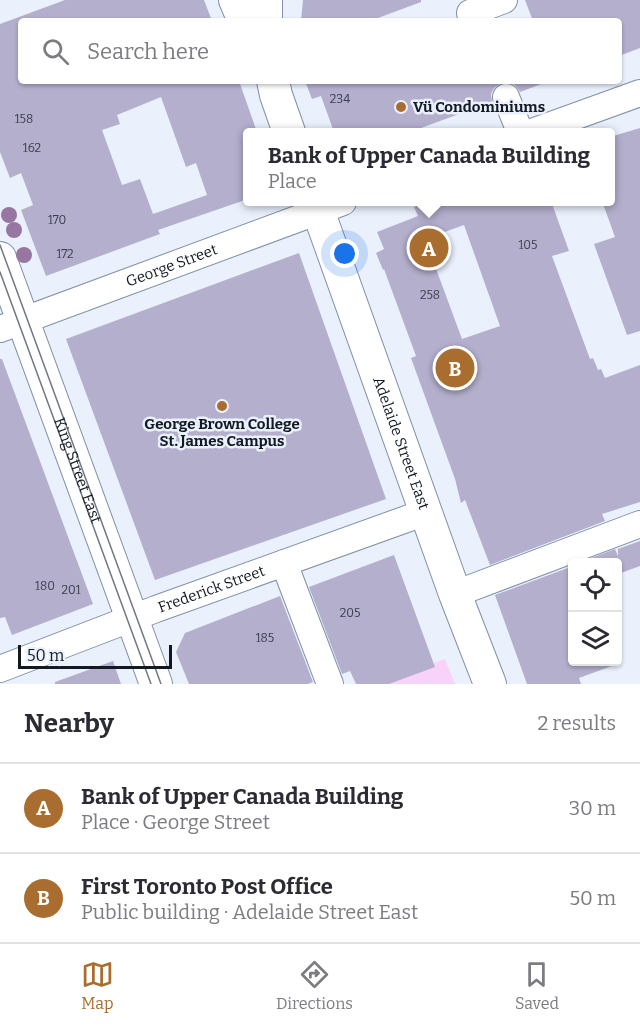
<!DOCTYPE html>
<meta charset="utf-8">
<style>
:root{--surface:#fff;--page:#f2f2f3;--text:#2b2b33;--muted:#7c7c81;--line:#e1e1e2;--accent:#a96e2f}
body{margin:0;font-family:Bitter,serif;background:var(--page);color:var(--text)}
.controls{position:absolute;right:18px;bottom:18px;display:grid;overflow:hidden;border-radius:6px;box-shadow:0 2px 4px #0004}
.controls button{width:54px;height:54px;display:grid;place-items:center;padding:0;border:0;border-bottom:2px solid var(--line);background:var(--surface);color:var(--text);font:30px sans-serif}
.scale{position:absolute;left:18px;bottom:15px;width:154px;box-sizing:border-box;padding-left:6px;border:3px solid #131923;border-top:0;font-size:16px;line-height:21px;white-space:nowrap;color:#131923;-webkit-text-stroke:4px #eaf1fd;paint-order:stroke}
.you{position:absolute;left:345px;top:254px;width:21px;height:21px;margin:-15px;border:4px solid #fff;border-radius:50%;background:#1a73e8;box-shadow:0 0 0 9px #1a73e833}
.badge{display:grid;place-items:center;width:39px;height:39px;border-radius:50%;background:var(--accent);color:#fff;font-size:20px;font-weight:700}
.pin{position:absolute;translate:-50% -50%;border:3px solid #fff;box-shadow:0 2px 6px #0006}
.popup{position:absolute;left:243px;top:128px;width:372px;height:78px;box-sizing:border-box;display:grid;place-content:center;border-radius:6px;background:var(--surface);filter:drop-shadow(0 2px 4px #0005);font-size:20px;white-space:nowrap;color:var(--muted)}
.popup b{font-size:22px;color:var(--text)}
.popup::after{content:'';position:absolute;left:50%;top:100%;margin-left:-12px;border:12px solid transparent;border-top-color:var(--surface)}
.list{margin:0;padding:0;list-style:none}
h2{display:flex;justify-content:space-between;align-items:center;height:78px;margin:0;padding:0 24px;font-size:26px}
h2 small{font-size:20px;font-weight:400;color:var(--muted)}
.list li{display:grid;grid-template-columns:39px 1fr auto;gap:18px;align-items:center;box-sizing:border-box;height:90px;padding:0 24px;border-top:2px solid var(--line)}
.list b{display:block;font-size:22px;white-space:nowrap}
.list p{margin:0;font-size:20px;white-space:nowrap;color:var(--muted)}
.list em{font-size:20px;font-style:normal;color:var(--muted)}
.icon{flex:none;width:33px;height:33px;fill:none;stroke:currentColor;stroke-width:2;stroke-linecap:round;stroke-linejoin:round}
.map{position:relative;flex:none;width:640px;height:684px;overflow:hidden}
.search{position:absolute;background:var(--surface);box-shadow:0 2px 4px #0004;left:18px;right:18px;top:18px;height:66px;display:flex;align-items:center;gap:15px;box-sizing:border-box;padding:0 21px;border-radius:6px;color:var(--muted);font-size:22px}
.sheet{height:258px;background:var(--surface)}
nav{display:flex;justify-content:space-around;align-items:center;box-sizing:border-box;height:84px;border-top:2px solid var(--line);background:var(--surface);font-size:16px;color:var(--muted)}
nav a{display:grid;justify-items:center;gap:3px}
nav .on{color:var(--accent)}
.map>svg:first-child{display:block}
.green{fill:#f9d2fa}
.building{fill:#b3afcd;fill-rule:evenodd}
.lines{fill:none;stroke-linecap:round;stroke-linejoin:round}
.minor-casing{stroke:#7f90a9;stroke-width:28}
.major-casing{stroke:#7f90a9;stroke-width:34}
.minor{stroke:#fff;stroke-width:26}
.major{stroke:#fff;stroke-width:32}
.tram{stroke:#727883;stroke-width:1.5}
.tree{fill:#9777a2}
.poi-dot{fill:#a96e2f;stroke:#eaf1fd;stroke-width:2}
.labels{text-anchor:middle;stroke-width:5;stroke-linejoin:round;paint-order:stroke}
.number-label{font-size:12px;fill:#3b3e4e}
.poi-label{font-size:15px;font-weight:bold;fill:#131923;stroke:#eaf1fd;text-anchor:start}
.street-label{font-size:15px;fill:#131923;stroke:#eaf1fd}
</style>
<div class="map">
<svg width="640" height="684" viewBox="0 0 640 684">
<rect width="100%" height="100%" fill="#eaf1fd"/>
<path class="green" d="M445 659 455 684H380Z"/>
<g class="building">
<path d="M65 0H204L212 21H21V81H239L257 132H248V199L158 230 160 234 46 276 21 210 33 205 21 173 10 178 0 152V24ZM161 97 186 167 196 163 207 195 153 214 140 179 122 185 102 130 120 124 117 115Z"/>
<path d="M303 0H421V2L378 18 379 21H301Z"/>
<path d="M525 0H640V48L619 56V21H533Z"/>
<path d="M305 81H543L544 83 520 92 515 85 509 82 501 83 494 88 491 94 492 102 410 132H334L321 96 312 99Z"/>
<path d="M640 128V331L627 335 594 244 615 237 602 201H610V137Z"/>
<path d="M429 201H551L569 251 552 256 590 359 593 358 598 370 601 369 605 378 640 365V502L602 514 605 521 490 565 465 500 461 503 455 479 411 358 416 356 384 269 383 270 376 253 384 249 377 232 418 216 414 207ZM464 225 500 326 462 339 425 239Z"/>
<path d="M299 253 386 499 155 580 66 339Z"/>
<path d="M0 359H2L93 604 12 635 5 617 0 618Z"/>
<path d="M640 541V566L618 574V562H581L615 549 618 556V549Z"/>
<path d="M394 555 435 667 389 684H356L350 671 342 674 309 587Z"/>
<path d="M573 566V662L620 663 579 678 581 684H527L495 595Z"/>
<path d="M280 596 313 682 308 684H189L176 652 185 633Z"/>
<path d="M113 661 121 684H55V682Z"/>
</g>
<g class="lines">
<defs>
<g id="minor">
<path d="M470 13 504 0"/>
<path d="M506 97 520 132"/>
<path d="M532 132 640 93"/>
<path id="s1" d="M0 329 343 202"/>
<path d="M284 563 330 684"/>
<path d="M455 594 640 524"/>
<path id="s2" d="M0 669 156 609 426 512"/>
</g>
<g id="major">
<path d="M235 0 244 21"/>
<path d="M266 0V21"/>
<path d="M273 81 276 95 289 132"/>
<path id="s3" d="M315 202 455 594 490 684"/>
<path id="s4" d="M0 258 156 684"/>
</g>
</defs>
<use href="#minor" class="minor-casing"/>
<use href="#major" class="major-casing"/>
<use href="#minor" class="minor"/>
<use href="#major" class="major"/>
<g class="tram">
<path d="M0 245 161 684"/>
<path d="M0 272 151 684"/>
</g>
</g>
<g class="tree">
<circle cx="9" cy="215" r="8"/>
<circle cx="14" cy="230" r="8"/>
<circle cx="24" cy="255" r="8"/>
</g>
<g class="poi-dot">
<circle cx="401" cy="107" r="6"/>
<circle cx="222" cy="406" r="6"/>
</g>
<g class="labels">
<g class="number-label">
<text x="340" y="103">234</text>
<text x="24" y="123">158</text>
<text x="32" y="152">162</text>
<text x="57" y="224">170</text>
<text x="528" y="249">105</text>
<text x="65" y="258">172</text>
<text x="430" y="299">258</text>
<text x="45" y="590">180</text>
<text x="71" y="594">201</text>
<text x="350" y="617">205</text>
<text x="265" y="642">185</text>
</g>
<g class="poi-label">
<text x="413" y="112">Vü Condominiums</text>
<text x="222" y="429" text-anchor="middle">George Brown College<tspan x="222" dy="17">St. James Campus</tspan></text>
</g>
<g class="street-label">
<text dy="5" stroke="none"><textPath href="#s1" startOffset="183">George Street</textPath></text>
<text dy="5" stroke="none"><textPath href="#s3" startOffset="256">Adelaide Street East</textPath></text>
<text dy="5" stroke="none"><textPath href="#s4" startOffset="226">King Street East</textPath></text>
<text dy="5" stroke="none"><textPath href="#s2" startOffset="226">Frederick Street</textPath></text>
</g>
</g>
</svg>
<div class="controls">
<button><svg class="icon" aria-label="locate" viewBox="0 0 24 24"><circle cx="12" cy="12" r="6"/><path d="M12 2v4M12 18v4M2 12h4M18 12h4"/></svg></button>
<button><svg class="icon" aria-label="layers" viewBox="0 0 24 24"><path d="M12 4l9 5-9 5-9-5zM3 14l9 5 9-5"/></svg></button>
</div>
<div class="scale">50 m</div>
<div class="you"></div>
<div class="pin badge" style="left:429px;top:248px">A</div>
<div class="popup"><b>Bank of Upper Canada Building</b>Place</div>
<div class="pin badge" style="left:455px;top:368px">B</div>
<div class="search"><svg class="icon" aria-label="search" viewBox="0 0 24 24"><circle cx="10" cy="10" r="6"/><path d="M15 15l6 6"/></svg>Search here</div>
</div>
<section class="sheet">
<h2>Nearby<small>2 results</small></h2>
<ul class="list">
<li><span class="badge">A</span><div><b>Bank of Upper Canada Building</b><p>Place · George Street</p></div><em>30 m</em></li>
<li><span class="badge">B</span><div><b>First Toronto Post Office</b><p>Public building · Adelaide Street East</p></div><em>50 m</em></li>
</ul>
</section>
<nav>
<a class="on"><svg class="icon" aria-label="map" viewBox="0 0 24 24"><path d="M3 6l6-2 6 2 6-2v14l-6 2-6-2-6 2zM9 4v14M15 6v14"/></svg>Map</a>
<a><svg class="icon" aria-label="directions" viewBox="0 0 24 24"><path d="M12 3l9 9-9 9-9-9zM9 14v-3h6M13 9l2 2-2 2"/></svg>Directions</a>
<a><svg class="icon" aria-label="saved" viewBox="0 0 24 24"><path d="M7 4h10v16l-5-4-5 4z"/></svg>Saved</a>
</nav>
